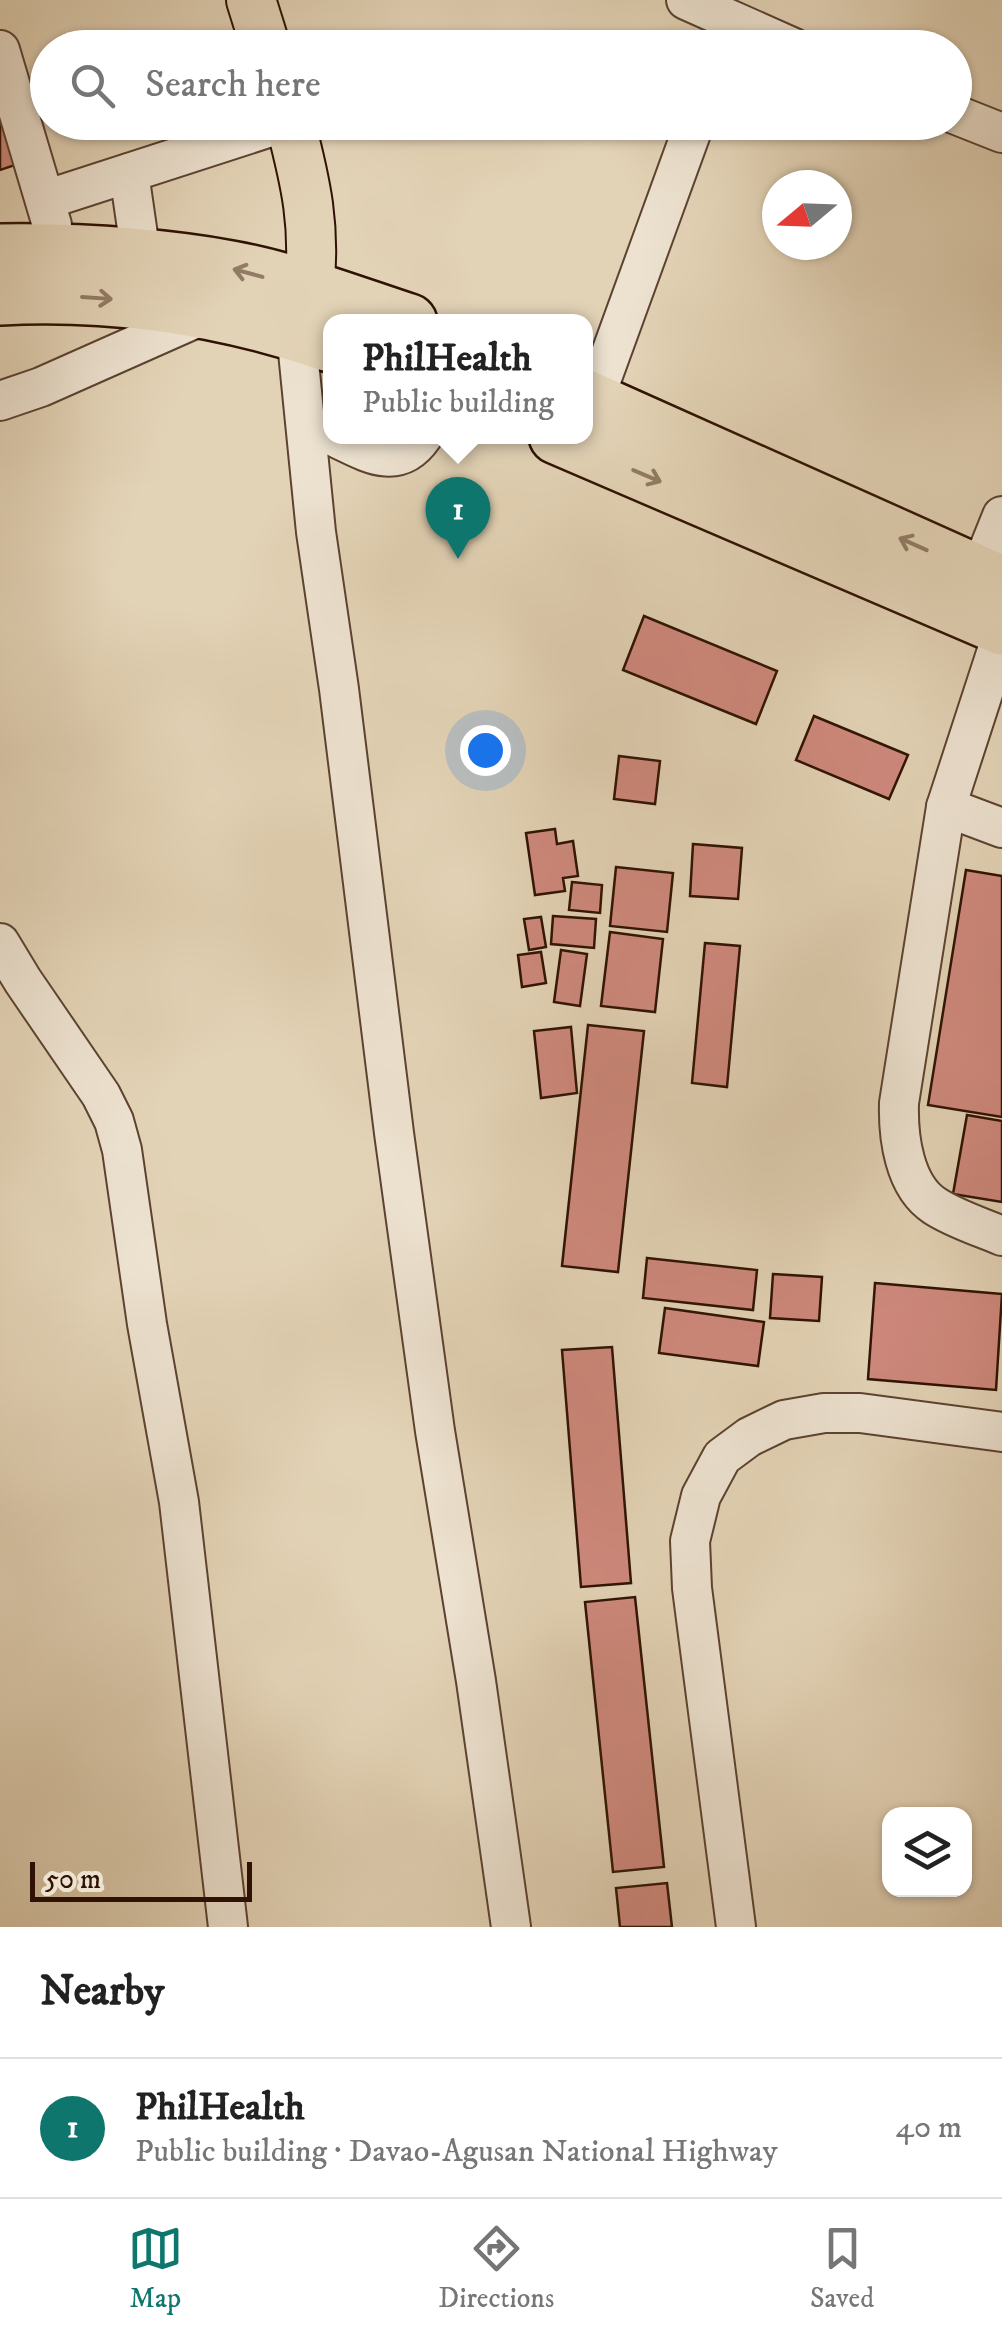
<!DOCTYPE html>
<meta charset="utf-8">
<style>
:root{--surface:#fff;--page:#f2f2f2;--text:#222;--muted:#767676;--line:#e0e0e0;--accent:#0f766e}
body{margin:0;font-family:"IM FELL DW Pica",serif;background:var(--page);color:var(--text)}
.controls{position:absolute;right:30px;bottom:30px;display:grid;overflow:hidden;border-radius:20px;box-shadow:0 2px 8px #0004}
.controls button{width:90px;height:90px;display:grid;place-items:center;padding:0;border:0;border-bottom:2px solid var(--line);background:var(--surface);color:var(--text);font:50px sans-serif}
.compass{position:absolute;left:762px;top:170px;width:90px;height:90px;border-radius:50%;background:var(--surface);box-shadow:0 2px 8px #0004;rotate:251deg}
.scale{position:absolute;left:30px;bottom:25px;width:222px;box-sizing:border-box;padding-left:10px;border:5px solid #2f1203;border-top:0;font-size:28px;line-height:35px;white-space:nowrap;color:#2f1203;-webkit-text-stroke:8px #ede2d0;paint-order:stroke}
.you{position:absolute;left:485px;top:750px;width:35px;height:35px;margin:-25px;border:8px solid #fff;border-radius:50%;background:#1a73e8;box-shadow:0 0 0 15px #1a73e833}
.badge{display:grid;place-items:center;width:65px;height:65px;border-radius:50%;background:var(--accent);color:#fff;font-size:32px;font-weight:700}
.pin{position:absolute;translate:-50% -82px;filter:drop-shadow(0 2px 5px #0008)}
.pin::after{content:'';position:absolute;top:52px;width:35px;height:30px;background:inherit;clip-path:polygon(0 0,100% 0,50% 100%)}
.popup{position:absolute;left:323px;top:314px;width:270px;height:130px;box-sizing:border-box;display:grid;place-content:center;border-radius:20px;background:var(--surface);filter:drop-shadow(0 2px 8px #0005);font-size:32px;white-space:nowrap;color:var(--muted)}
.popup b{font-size:38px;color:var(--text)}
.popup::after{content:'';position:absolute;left:50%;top:100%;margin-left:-20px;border:20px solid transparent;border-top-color:var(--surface)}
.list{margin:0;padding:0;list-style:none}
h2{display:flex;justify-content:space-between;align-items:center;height:130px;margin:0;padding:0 40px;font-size:42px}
h2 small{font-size:32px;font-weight:400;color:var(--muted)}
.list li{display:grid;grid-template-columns:65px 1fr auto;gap:30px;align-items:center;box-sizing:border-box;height:140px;padding:0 40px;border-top:2px solid var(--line)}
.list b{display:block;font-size:38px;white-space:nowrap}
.list p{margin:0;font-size:32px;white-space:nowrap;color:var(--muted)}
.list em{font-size:32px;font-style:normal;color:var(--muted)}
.icon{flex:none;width:55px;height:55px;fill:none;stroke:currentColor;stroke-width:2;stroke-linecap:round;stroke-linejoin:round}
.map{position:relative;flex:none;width:1002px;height:1927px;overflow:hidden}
.search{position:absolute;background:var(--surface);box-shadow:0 2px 8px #0004;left:30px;right:30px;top:30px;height:110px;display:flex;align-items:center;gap:25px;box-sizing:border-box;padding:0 35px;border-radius:55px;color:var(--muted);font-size:38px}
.sheet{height:270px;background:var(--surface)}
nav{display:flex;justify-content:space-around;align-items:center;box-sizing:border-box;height:140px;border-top:2px solid var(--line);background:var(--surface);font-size:28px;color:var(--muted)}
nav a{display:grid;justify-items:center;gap:5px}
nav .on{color:var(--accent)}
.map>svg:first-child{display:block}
.building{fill:#cf897d;stroke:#2f1203;stroke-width:2.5}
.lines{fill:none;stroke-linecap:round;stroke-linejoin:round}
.minor-casing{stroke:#5c4230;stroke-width:42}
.major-casing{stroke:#2f1203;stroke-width:52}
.highway-casing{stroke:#2f1203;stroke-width:60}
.minor{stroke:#ede2d0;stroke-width:38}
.major{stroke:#e3d3b6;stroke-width:48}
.highway{stroke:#e3d3b6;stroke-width:55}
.oneway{stroke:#927c65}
</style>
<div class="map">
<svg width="1002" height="1927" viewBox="0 0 1002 1927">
<rect width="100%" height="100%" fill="#e3d3b6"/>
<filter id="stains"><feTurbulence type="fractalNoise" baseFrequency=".002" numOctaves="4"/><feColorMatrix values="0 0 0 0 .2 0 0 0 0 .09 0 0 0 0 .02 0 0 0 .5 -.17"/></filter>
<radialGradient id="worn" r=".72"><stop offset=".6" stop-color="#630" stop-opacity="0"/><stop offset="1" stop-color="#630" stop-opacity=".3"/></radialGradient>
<g class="building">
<path d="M0 94 21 163 0 170Z"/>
<path d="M644 616 777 671 756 724 623 670Z"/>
<path d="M814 716 908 755 889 799 796 760Z"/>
<path d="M619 756 660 761 655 804 614 799Z"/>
<path d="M555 829 557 844 573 841 578 876 563 878 565 891 535 895 526 833Z"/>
<path d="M693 844 742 848 738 899 690 896Z"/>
<path d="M616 867 673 873 667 932 610 926Z"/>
<path d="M966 870 1002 876V1117L928 1105Z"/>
<path d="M572 882 602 885 600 913 569 910Z"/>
<path d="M553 916 596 919 594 948 551 944Z"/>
<path d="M541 917 546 947 529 950 524 919Z"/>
<path d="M610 932 663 939 655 1012 601 1006Z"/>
<path d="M705 943 740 946 727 1087 692 1083Z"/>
<path d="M561 950 587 954 580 1006 554 1002Z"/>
<path d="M541 952 546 983 522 987 518 955Z"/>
<path d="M588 1025 644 1031 618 1272 562 1266Z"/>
<path d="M571 1027 577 1093 541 1098 534 1031Z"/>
<path d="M967 1115 1002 1121V1202L953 1194Z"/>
<path d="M647 1258 757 1270 753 1310 643 1298Z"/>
<path d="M773 1274 822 1277 819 1321 770 1318Z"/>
<path d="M875 1283 1002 1294 996 1390 868 1379Z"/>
<path d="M665 1308 764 1322 758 1366 659 1353Z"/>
<path d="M612 1347 631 1583 581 1587 562 1350Z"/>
<path d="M635 1597 664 1867 613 1872 585 1602Z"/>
<path d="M667 1883 672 1927H620L616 1888Z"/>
</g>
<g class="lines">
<defs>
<g id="minor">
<path d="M686 0 794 48"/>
<path d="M0 50 52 225"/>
<path d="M954 114 1002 133"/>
<path d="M129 173 141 256"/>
<path d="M45 200 286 122"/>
<path d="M296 332 316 532 339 689 394 1133 435 1431 476 1681 511 1927"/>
<path d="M0 401 41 387 210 312"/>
<path d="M586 422 695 122"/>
<path d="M332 436C365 451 397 474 423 436"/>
<path d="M971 593 1002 516"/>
<path d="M1002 635 946 807 899 1103C898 1137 904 1186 935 1206 955 1219 981 1227 1002 1236"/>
<path d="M946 807 1002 828"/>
<path d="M0 943 23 981 101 1095 114 1121 122 1150 147 1324 179 1502 228 1927"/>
<path d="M736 1927 692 1588 690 1541 701 1496 722 1457 749 1437 784 1420 824 1413H860L1002 1432"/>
</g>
<g id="major">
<path d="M251 0 266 48"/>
<path d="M290 122C306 183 316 227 309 290"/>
</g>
<g id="highway">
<path d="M0 252C78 251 154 255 231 269 291 280 351 303 409 322"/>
<path d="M0 297C112 291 224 308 330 344"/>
<path d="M586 398 1002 584"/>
<path d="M557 436 1002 627"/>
</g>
</defs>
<use href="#minor" class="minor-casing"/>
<use href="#major" class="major-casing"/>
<use href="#highway" class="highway-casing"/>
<use href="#minor" class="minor"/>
<use href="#major" class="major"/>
<use href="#highway" class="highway"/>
</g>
<defs><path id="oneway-shaft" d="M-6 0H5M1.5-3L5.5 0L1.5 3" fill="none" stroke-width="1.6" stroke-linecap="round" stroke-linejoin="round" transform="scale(2.5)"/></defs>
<g class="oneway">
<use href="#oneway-shaft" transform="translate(248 273) rotate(-165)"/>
<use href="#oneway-shaft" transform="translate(97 298) rotate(4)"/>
<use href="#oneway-shaft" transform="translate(647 476) rotate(23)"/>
<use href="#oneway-shaft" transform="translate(913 544) rotate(-156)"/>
</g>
<rect width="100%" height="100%" filter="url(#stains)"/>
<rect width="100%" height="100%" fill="url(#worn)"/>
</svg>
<div class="controls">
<button><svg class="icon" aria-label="layers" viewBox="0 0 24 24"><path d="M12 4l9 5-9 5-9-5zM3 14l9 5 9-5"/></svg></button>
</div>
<svg class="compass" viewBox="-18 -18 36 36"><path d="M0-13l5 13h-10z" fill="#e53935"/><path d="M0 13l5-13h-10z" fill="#767676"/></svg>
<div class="scale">50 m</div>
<div class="you"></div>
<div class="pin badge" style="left:458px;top:559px">1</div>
<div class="popup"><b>PhilHealth</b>Public building</div>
<div class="search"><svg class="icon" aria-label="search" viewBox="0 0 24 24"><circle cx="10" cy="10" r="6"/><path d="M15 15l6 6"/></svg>Search here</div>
</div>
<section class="sheet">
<h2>Nearby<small></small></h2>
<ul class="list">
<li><span class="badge">1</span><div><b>PhilHealth</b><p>Public building · Davao-Agusan National Highway</p></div><em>40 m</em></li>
</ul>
</section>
<nav>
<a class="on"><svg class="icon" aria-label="map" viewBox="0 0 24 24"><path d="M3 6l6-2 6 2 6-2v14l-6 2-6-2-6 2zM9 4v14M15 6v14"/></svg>Map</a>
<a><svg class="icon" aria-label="directions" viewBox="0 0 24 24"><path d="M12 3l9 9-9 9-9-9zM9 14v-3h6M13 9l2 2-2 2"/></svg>Directions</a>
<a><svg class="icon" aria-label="saved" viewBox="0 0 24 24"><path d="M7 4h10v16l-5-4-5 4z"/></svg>Saved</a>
</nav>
